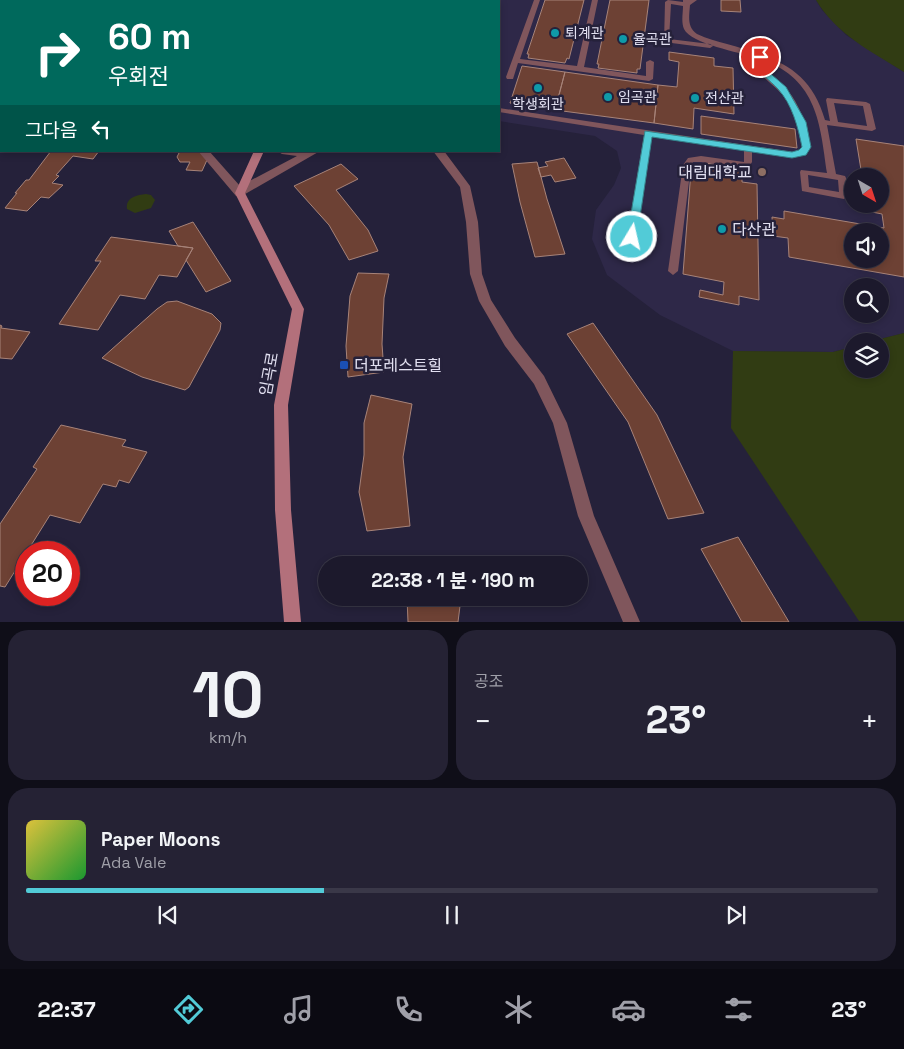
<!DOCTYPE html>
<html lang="ko">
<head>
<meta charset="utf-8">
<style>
	body { margin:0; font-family:"Space Grotesk","Noto Sans KR",sans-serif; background:#252234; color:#f1f3f6; height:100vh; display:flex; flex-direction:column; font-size:19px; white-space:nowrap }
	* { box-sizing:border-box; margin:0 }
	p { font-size:16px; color:#a0a0a9 }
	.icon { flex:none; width:28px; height:28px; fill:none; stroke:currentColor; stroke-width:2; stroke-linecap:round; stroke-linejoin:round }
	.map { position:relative; height:622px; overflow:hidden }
	.details { display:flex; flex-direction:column; gap:8px; padding:8px; background:#0f0e18; flex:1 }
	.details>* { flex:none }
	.top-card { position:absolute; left:0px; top:0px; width:500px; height:152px; box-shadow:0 2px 8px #0003,0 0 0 1px #3a3848; background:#00695c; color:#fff; overflow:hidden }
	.needle { width:32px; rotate:141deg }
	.controls { position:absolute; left:844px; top:168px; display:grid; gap:10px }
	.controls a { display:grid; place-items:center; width:45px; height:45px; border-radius:50%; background:#1c192c; box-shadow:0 2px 8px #0003,0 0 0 1px #3a3848; font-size:25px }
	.speed { position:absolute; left:15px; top:541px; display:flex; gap:10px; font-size:25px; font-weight:700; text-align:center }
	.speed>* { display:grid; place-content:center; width:65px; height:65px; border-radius:50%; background:#1c192c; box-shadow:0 2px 8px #0003,0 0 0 1px #3a3848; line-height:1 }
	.speed .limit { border:8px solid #d22; background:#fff; color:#111 }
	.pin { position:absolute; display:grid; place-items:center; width:42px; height:42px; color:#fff; margin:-21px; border:2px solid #fff; border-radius:50%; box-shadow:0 1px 5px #0007 }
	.me { position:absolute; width:55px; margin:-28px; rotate:9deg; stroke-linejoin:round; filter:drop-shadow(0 0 4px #0008) }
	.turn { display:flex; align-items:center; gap:18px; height:105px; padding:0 25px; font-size:22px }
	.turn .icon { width:65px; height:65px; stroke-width:2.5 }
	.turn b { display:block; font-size:35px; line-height:42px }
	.then { display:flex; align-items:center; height:48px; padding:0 25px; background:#0003; gap:10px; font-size:19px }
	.big { font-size:38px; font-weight:700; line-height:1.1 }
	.details .tile { flex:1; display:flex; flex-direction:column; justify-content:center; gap:8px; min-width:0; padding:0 18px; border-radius:20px; background:#252234 }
	.details .dial { align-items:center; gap:0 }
	.dial b { font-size:65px; line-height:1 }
	.song { display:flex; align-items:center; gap:15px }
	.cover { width:60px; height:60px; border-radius:8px; background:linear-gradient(135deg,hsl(50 70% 55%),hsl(130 70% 35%)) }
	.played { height:5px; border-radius:2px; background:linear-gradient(90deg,#52cbd7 35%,#3a3848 35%) }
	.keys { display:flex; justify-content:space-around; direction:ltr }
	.heat { display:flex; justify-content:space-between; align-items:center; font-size:28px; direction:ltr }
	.details .tiles { flex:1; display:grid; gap:8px; grid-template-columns:1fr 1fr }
	.tile:last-child { grid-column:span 2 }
	.trip { position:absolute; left:318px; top:556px; width:270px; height:50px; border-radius:25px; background:#1c192c; box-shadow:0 2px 8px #0003,0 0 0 1px #3a3848; font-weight:700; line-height:50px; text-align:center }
	.dock { display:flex; height:80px; justify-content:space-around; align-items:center; background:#0b0a12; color:#a0a0a9 }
	.dock .icon { width:35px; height:35px }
	.dock .on { color:#52cbd7 }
	.dock b { font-size:22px; color:#f1f3f6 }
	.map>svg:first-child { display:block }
</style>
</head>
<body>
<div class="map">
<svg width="904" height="622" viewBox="0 0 904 622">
	<rect width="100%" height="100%" fill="#25213a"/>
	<path fill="#2e2848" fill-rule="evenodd" d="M 333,0 L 816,0 L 822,10 L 846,35 L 904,72 L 904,333 L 872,341 L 852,341 L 852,347 L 833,352 L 733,351 L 660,315 L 607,275 L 592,239 L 596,210 L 614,185 L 621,168 L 617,151 L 595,136 L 499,121 L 499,1 ZM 852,176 L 880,176 L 880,204 L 852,204 ZM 852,231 L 880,231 L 880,259 L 852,259 ZM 852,286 L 880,286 L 880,314 L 852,314 Z"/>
	<path fill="#313c13" d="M 816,0 L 904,0 L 904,72 C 872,52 836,34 816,0 Z
		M 146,194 L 151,195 L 155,200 L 151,208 L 135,213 L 127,209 C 125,198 136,195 146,194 Z
		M 904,333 L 904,621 L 859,621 L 731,428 L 733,351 L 833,352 L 852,347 L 852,369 L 880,369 L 880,341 L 872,341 Z"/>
	<path fill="#6d4134" stroke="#a78379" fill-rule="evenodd" d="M 545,0 L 584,0 L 569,59 L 567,58 L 565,63 L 528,58 L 529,54 L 527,54 Z
		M 610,0 L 649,0 L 640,69 L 637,69 L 637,73 L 598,68 L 599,64 L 597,64 Z
		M 721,0 L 740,0 L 741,12 L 721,11 Z
		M 669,52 L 714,58 L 714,66 L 733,68 L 734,114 L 694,108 L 693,129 L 654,123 L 658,85 L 677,87 L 679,62 L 669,60 Z
		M 522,66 L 565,72 L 555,110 L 510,103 Z
		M 565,72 L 658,85 L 654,123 L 555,110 Z
		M 701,116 L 795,129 L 797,148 L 701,134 Z
		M 856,139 L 904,146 L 904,277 L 789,257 L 788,238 L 773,236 L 772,217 L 784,219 L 784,211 L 884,228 L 882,214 L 867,211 L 866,204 L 880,204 L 880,176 L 862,176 ZM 852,231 L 880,231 L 880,259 L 852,259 Z
		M 51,151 L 99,151 L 93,159 L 73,156 L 56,175 L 59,176 L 52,183 L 63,185 L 49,198 L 41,197 L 27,211 L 5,208 L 17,193 L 15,193 L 26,180 L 29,180 Z
		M 180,151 L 211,151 L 202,171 L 186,170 L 190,162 L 180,162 L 177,157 Z
		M 564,158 L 576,178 L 555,182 L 551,175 L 541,177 L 538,168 L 548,166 L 545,162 Z
		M 537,162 L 547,199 L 565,254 L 535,257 L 520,202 L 512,164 Z
		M 706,163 L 742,169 L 742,182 L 757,184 L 759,300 L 739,296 L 739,305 L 699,297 L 700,290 L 723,295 L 724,282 L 683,274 L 691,171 L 705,173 Z
		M 341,164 L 358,179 L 336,190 L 368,230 L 378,251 L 349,260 L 329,225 L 294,186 Z
		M 193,222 L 231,281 L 206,292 L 186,260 L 193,248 L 178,246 L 169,231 Z
		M 111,237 L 193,248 L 177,277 L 159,275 L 145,299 L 120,295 L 98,330 L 59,324 L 101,261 L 95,261 Z
		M 358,273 L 389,274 L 384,298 L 382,344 L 384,372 L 348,377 L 346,346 L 350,296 Z
		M 177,301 L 212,314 L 221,323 L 220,330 L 189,387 L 185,390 L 142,377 L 102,358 L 157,309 L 167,302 Z
		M 593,323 L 657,415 L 704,513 L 668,519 L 628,422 L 567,334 Z
		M 0,325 L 2,326 L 1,328 L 30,332 L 12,359 L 0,358 Z
		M 371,395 L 412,404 L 403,457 L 410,526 L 367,531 L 359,492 L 364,455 L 364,423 Z
		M 61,425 L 126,440 L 122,446 L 147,452 L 129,483 L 119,480 L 116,487 L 103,484 L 80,523 L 50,515 L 5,587 L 0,586 L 0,524 L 37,469 L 33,467 Z
		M 738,537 L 789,622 L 742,622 L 701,549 Z
		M 416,558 L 466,563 L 415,565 Z
		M 407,598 L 461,598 L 458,622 L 408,622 Z"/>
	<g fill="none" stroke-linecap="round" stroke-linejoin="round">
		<path fill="#80565c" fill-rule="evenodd" d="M 384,0 L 390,0 L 390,1 L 384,1 Z
			M 534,0 L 540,0 L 520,59 L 577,66 L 592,0 L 598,0 L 584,67 L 646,76 L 646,62 L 650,60 L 654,62 L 653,79 L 649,81 L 518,63 L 513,79 L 507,79 L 506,77 Z
			M 668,0 L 683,2 L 683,0 L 697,0 L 690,5 C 689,17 687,27 697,34 C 707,39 717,41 727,44 C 775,58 810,67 825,120 L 830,121 L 826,100 L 827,98 L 866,102 L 870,104 L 876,129 L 872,131 L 827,125 L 836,174 L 845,176 L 846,178 L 848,196 L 844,199 L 802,191 L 800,172 L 801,170 L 827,173 C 820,123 817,80 763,60 C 764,76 783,84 792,96 C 802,111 807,129 810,147 L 805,154 L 793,158 L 752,151 L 752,162 L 749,167 L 746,168 L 701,162 L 693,162 L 691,165 L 678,271 L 673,275 L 668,271 L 683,165 L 688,158 L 701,156 L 744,162 L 744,150 L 652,136 L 637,237 L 632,240 L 627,237 L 644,135 L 499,112 L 499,108 L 793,152 L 799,150 L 802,147 C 800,130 795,112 785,98 C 776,84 755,77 756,58 C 740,52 691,44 684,29 C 681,22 683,13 683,6 L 671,4 L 669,39 L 710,44 L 713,46 L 710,48 L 664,42 L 665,2 ZM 834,103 L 863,106 L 867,126 L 838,122 ZM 808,175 L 838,180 L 839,192 L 809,187 Z"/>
		<path fill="#80565c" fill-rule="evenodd" d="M 185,0 L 193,0 L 193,1 L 185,1 Z
			M 198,151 L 209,151 L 240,186 L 297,156 L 282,154 L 277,151 L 320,151 L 240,197 L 236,196 Z
			M 433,151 L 444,151 L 470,186 L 478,222 L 482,274 L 491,300 L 515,338 L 544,376 L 567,423 L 594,516 L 640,622 L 623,622 L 578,516 L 553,423 L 534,384 L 505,346 L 479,301 L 470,274 L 466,222 L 460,187 Z"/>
		<path fill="#b3707b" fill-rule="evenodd" d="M 318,0 L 326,0 L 326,1 L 318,1 Z
			M 254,151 L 264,151 L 245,193 L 304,309 L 288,405 L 291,510 L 301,622 L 284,622 L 275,510 L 274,405 L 292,309 L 235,193 Z"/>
	</g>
	<path fill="#52cbd7" stroke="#35848c" d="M 757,55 L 763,55 L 765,69 L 786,87 L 806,122 L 811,147 L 806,155 L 792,158 L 652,137 L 637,237 L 632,241 L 628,240 L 627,237 L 645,131 L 792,152 L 799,150 L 802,147 C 798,127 792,104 778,89 C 770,80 760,75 755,63 Z"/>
	<g fill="#0f9aa8" stroke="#25213a" stroke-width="2">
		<circle cx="555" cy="33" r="5"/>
		<circle cx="623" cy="39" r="5"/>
		<circle cx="538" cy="88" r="5"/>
		<circle cx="608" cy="97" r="5"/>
		<circle cx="695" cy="98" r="5"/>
		<circle cx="722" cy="229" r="5"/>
	</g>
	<circle fill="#8d6e63" stroke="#25213a" stroke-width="2" cx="762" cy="172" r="5"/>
	<rect fill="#1a4fb4" stroke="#25213a" stroke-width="2" x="339" y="360" width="10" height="10" rx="2.5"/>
	<g text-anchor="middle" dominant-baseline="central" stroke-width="5" stroke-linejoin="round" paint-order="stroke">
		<g font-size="14" fill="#e2e0f1" stroke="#25213a" text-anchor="start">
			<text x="565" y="33">퇴계관</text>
			<text x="633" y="39">율곡관</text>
			<text x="618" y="97">임곡관</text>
			<text x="705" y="98">전산관</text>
			<text x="538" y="104" text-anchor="middle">학생회관</text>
		</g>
		<g font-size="16" fill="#e2e0f1" stroke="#25213a" text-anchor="start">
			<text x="752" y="172" text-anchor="end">대림대학교</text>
			<text x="732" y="229">다산관</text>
			<text x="354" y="365">더포레스트힐</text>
		</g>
		<g font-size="16" fill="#e2e0f1" stroke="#25213a">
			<text transform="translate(269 374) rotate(-80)">임곡로</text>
		</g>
	</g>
</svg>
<div class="controls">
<a><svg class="needle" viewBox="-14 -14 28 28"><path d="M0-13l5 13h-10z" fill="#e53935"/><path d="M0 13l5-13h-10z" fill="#a0a0a9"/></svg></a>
<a><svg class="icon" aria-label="sound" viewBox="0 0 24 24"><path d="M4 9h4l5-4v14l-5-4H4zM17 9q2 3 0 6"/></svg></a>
<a><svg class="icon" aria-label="search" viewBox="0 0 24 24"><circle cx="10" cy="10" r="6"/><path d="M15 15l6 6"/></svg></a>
<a><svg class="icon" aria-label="layers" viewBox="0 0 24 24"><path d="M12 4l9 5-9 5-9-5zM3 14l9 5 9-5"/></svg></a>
</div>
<div class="speed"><div class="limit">20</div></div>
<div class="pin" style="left:760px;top:57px;background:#d93025"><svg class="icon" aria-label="arrive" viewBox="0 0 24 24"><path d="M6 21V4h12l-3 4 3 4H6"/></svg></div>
<svg class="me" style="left:632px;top:237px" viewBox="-20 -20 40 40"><circle r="17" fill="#52cbd7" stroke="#fff" stroke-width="3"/><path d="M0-11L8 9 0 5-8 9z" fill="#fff"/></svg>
<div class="trip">22:38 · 1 분 · 190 m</div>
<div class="top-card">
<div class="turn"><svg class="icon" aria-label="right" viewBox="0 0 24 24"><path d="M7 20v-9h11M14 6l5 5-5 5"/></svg><div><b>60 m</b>우회전</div></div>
<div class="then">그다음<svg class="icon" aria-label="left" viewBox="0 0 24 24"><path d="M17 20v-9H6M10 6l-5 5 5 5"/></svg></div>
</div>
</div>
<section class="details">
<div class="tiles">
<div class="tile dial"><b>10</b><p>km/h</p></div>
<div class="tile"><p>공조</p>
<div class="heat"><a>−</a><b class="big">23°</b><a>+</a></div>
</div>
<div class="tile">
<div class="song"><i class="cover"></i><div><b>Paper Moons</b><p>Ada Vale</p></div></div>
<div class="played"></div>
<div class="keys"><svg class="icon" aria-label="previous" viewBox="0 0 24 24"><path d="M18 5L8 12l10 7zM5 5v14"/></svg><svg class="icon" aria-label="pause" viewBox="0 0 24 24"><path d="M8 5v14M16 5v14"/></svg><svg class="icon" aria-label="next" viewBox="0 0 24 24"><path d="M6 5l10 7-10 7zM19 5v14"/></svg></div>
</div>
</div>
</section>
<nav class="dock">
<b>22:37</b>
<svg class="icon on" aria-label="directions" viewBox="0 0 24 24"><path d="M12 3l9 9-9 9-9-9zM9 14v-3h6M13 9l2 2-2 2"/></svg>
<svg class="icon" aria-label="music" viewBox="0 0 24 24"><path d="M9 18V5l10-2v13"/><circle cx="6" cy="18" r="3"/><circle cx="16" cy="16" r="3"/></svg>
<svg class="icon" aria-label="phone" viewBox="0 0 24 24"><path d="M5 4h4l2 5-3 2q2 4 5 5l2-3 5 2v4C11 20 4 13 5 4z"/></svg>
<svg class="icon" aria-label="climate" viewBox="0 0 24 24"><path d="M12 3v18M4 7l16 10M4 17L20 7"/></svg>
<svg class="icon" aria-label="car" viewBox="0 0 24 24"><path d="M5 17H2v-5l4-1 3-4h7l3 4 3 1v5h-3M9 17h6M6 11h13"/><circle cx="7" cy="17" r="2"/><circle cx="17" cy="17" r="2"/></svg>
<svg class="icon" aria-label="filters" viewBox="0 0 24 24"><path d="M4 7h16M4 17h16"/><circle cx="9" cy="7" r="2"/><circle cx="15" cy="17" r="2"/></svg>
<b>23°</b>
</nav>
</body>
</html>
